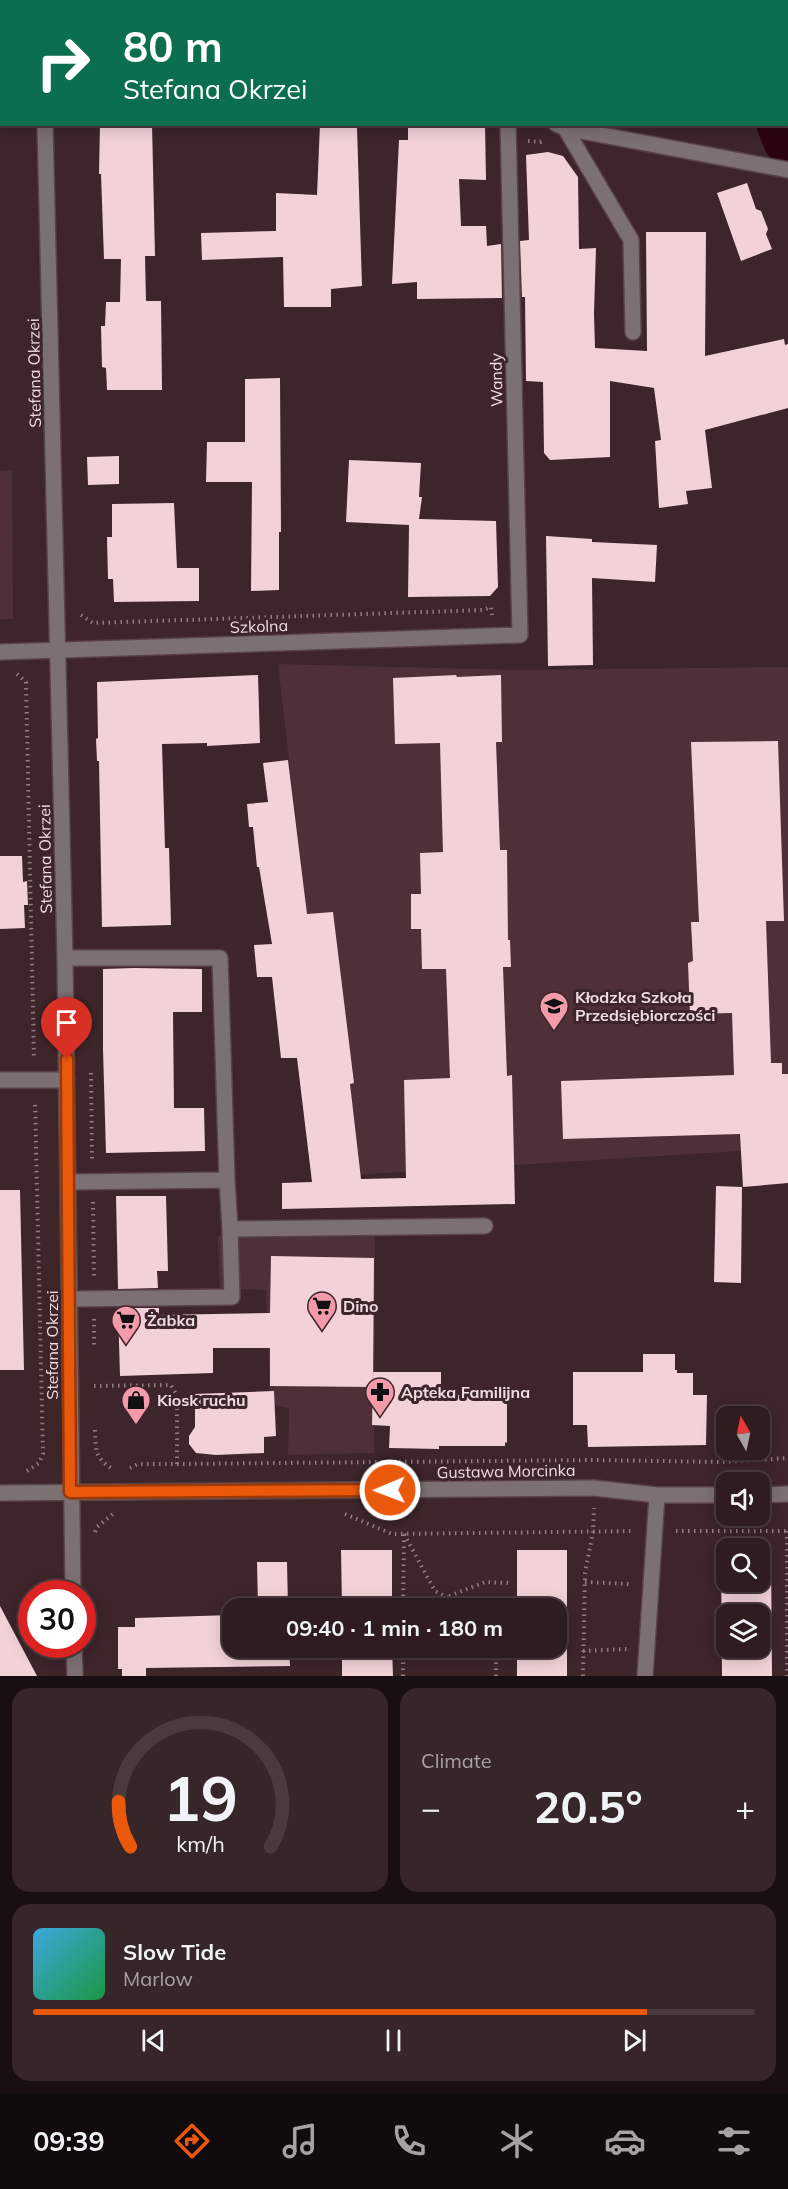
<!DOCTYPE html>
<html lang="en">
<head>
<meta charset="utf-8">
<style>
	body { margin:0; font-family:Mulish,sans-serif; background:#362529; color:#f1f3f6; height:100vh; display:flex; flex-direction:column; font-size:22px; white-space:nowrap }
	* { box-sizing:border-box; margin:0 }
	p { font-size:20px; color:#a7a1a5 }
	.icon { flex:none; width:33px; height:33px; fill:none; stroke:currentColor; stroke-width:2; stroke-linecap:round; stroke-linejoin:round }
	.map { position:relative; height:1676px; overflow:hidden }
	.panel { display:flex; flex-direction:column; gap:12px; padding:12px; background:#190f12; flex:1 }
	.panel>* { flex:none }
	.banner { position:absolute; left:0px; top:0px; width:789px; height:126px; box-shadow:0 3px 15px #0003,0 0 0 2px #493a3e; background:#0b6e4f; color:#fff; overflow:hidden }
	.needle { width:39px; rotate:351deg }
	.fabs { position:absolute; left:716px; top:1406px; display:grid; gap:12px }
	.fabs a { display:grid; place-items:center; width:54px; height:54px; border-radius:12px; background:#2e1c20; box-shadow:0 3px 15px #0003,0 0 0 2px #493a3e; font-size:30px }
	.speed { position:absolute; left:18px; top:1580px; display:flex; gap:12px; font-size:30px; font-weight:700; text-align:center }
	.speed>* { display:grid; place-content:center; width:78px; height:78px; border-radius:50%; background:#2e1c20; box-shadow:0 3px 15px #0003,0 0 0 2px #493a3e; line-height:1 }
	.speed .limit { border:9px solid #d22; background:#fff; color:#111 }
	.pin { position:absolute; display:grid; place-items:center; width:51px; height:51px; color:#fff; margin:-62px -26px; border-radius:50% 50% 50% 0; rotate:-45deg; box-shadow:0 0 6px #0007 }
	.pin .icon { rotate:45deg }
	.me { position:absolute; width:66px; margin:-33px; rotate:269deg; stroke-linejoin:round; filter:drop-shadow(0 0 4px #0008) }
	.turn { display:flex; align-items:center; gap:21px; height:126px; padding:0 24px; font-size:27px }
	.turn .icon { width:78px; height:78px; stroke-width:2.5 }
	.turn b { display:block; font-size:42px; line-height:51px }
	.big { font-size:45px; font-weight:700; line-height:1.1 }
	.panel .card { flex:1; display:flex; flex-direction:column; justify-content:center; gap:9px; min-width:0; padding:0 21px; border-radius:18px; background:#362529 }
	.panel .dial { align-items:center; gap:0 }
	.dial svg { height:156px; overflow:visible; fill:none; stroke:#493a3e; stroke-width:7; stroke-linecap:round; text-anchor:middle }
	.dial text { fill:#f1f3f6; stroke:none }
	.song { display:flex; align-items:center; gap:18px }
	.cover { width:72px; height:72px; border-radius:9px; background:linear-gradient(135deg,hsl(200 70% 55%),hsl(140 70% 35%)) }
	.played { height:6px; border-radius:3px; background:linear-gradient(90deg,#ea580c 85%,#493a3e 85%) }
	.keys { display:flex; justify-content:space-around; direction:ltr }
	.heat { display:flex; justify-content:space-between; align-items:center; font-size:33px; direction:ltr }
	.panel .tiles { flex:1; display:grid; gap:12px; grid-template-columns:1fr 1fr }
	.card:last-child { grid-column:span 2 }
	.trip { position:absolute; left:222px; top:1598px; width:345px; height:60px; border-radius:18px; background:#2e1c20; box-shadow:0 3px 15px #0003,0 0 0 2px #493a3e; font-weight:700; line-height:60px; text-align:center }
	.menu { display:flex; height:96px; justify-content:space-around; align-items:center; background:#120b0d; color:#a7a1a5 }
	.menu .icon { width:42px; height:42px }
	.menu .current { color:#ea580c }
	.menu b { font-size:27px; color:#f1f3f6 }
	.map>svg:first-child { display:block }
</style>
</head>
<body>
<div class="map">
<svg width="788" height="1676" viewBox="0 0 788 1676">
	<rect width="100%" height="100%" fill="#3d252a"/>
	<path fill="#4e3036" d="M 12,470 L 13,619 L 0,619 L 0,471 Z
		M 278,664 L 521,670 L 788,667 L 788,1148 L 337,1176 Z
		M 375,1233 L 374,1453 L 288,1455 L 289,1408 L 270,1404 L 266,1290 L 220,1288 L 218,1236 Z"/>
	<path fill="#763846" d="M 283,0 L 488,0 L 488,1 L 283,2 Z"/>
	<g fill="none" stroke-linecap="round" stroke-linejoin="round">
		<path stroke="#2c0410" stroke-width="51" d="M 728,0 L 728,2
			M 782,124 L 788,139"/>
	</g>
	<path fill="#f2d2d7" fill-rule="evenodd" d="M 100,124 L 152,124 L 155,256 L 145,256 L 146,301 L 161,301 L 162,390 L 107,390 L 106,368 L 102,367 L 101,326 L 105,326 L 106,302 L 120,302 L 121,259 L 104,259 L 101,174 L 99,174 Z
		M 320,124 L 353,124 L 353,127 L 357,128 L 362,286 L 331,289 L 331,307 L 284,307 L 283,257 L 202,260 L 201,233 L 276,231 L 276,193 L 317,195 Z
		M 408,124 L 485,124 L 486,180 L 459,179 L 461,226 L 486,226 L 487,246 L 501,244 L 502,298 L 417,299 L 417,282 L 392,284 L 399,140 L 408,140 Z
		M 548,152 L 563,156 L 578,177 L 579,249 L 596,248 L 594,314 L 595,348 L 647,351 L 646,232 L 706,232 L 705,356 L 784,339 L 785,345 L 788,344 L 788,408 L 705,430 L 712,488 L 686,491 L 688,504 L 659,508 L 655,441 L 661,440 L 654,388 L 610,381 L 610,457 L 550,460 L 544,453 L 543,382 L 526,381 L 525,297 L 522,297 L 520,241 L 529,240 L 526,155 Z
		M 747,183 L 756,209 L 761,211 L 768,229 L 766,234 L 772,249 L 741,261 L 717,193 Z
		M 280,378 L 281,532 L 279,532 L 279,590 L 251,591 L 252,482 L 206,482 L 207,442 L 245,442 L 245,379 Z
		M 119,456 L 119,484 L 88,485 L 87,457 Z
		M 349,460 L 421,463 L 419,497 L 422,497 L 419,519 L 496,521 L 498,587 L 490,596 L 408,597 L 409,525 L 346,522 Z
		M 174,503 L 177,568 L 199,568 L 199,601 L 114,602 L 113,579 L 108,579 L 107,537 L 112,537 L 112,504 Z
		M 546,536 L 592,539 L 592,542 L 657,545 L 655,582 L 592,578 L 593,665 L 548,666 Z
		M 258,675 L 260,743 L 207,746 L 207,743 L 162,744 L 165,848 L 169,848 L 171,925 L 102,927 L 99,761 L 97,761 L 96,739 L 98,738 L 97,682 Z
		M 456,675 L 457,677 L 501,675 L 502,742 L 496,742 L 500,850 L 507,850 L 508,940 L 510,940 L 511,967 L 503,967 L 507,1076 L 512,1075 L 515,1204 L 282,1209 L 282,1183 L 312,1182 L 297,1058 L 281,1058 L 272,977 L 257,977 L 254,945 L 272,944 L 259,867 L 257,867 L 253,827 L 249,827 L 247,804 L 268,802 L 263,763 L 288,760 L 307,914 L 333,912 L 354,1083 L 350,1084 L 361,1179 L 406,1178 L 404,1080 L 450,1078 L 446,969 L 422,969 L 421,929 L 411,929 L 411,894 L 421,894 L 420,853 L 443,852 L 440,743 L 395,744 L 393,678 Z
		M 778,741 L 784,921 L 766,921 L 771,1063 L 782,1063 L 782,1074 L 788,1074 L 788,1183 L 743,1187 L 740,1134 L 563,1139 L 561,1081 L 734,1075 L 732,1013 L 690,1014 L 688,963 L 693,961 L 691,922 L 699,922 L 691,742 Z
		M 0,856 L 22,856 L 23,882 L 27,881 L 28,905 L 24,905 L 25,928 L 0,929 Z
		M 134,968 L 202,969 L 202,1012 L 173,1012 L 174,1108 L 204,1108 L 205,1151 L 106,1153 L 103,1050 L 103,969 Z
		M 716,1186 L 742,1187 L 741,1283 L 714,1282 Z
		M 0,1190 L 20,1190 L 24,1370 L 0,1370 Z
		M 116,1196 L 166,1196 L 168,1271 L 157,1271 L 158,1288 L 118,1289 Z
		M 271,1256 L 374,1258 L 373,1387 L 270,1386 L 270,1348 L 213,1348 L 213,1373 L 120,1376 L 118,1308 L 159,1308 L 159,1315 L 270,1313 Z
		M 643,1354 L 675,1354 L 675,1370 L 677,1370 L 677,1373 L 693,1373 L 693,1395 L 707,1395 L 706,1445 L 588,1447 L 587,1425 L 573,1425 L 573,1372 L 643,1372 Z
		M 373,1372 L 441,1372 L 441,1395 L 507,1395 L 507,1443 L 505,1442 L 505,1446 L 439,1446 L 439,1449 L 389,1448 L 390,1426 L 372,1425 Z
		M 274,1391 L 276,1436 L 264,1437 L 264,1453 L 216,1455 L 196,1453 L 189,1444 L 189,1436 L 195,1427 L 195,1394 Z
		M 341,1550 L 392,1550 L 392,1608 L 342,1608 Z
		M 517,1550 L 567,1550 L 567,1676 L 517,1676 L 517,1647 L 556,1647 L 556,1608 L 517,1608 Z
		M 721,1550 L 726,1550 L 726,1581 L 759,1581 L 759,1551 L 771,1551 L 772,1676 L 722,1676 ZM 726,1614 L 759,1614 L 759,1647 L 726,1647 Z
		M 257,1562 L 287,1562 L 288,1608 L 258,1608 Z
		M 0,1606 L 37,1676 L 0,1676 Z
		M 232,1615 L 232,1647 L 289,1647 L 290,1666 L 146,1668 L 146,1676 L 122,1676 L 122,1669 L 118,1669 L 118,1627 L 135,1627 L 135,1618 Z
		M 342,1647 L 392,1647 L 393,1676 L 342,1676 Z"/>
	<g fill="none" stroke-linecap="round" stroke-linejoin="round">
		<g stroke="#594247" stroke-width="18">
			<path id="minor" d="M 43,0 L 43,2
				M 262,0 L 262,2
				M 513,0 L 538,2
				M 594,0 L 594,2
				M 0,106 L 2,106
				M 45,124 L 65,958 L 73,1593
				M 556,124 L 565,128 L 631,240 L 633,332
				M 565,128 L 788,170
				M 0,652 L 520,635 L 508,124
				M 65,958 L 220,958 L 227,1180 L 69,1182
				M 0,1080 L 67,1080
				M 227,1180 L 230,1229 L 485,1226
				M 70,1299 L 232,1297 L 230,1229
				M 0,1493 L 594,1488 L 657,1495 L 726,1495
				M 759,1495 L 788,1494
				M 74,1644 L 75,1676
				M 645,1676 L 657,1495"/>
		</g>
		<path stroke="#927d81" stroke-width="4" stroke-dasharray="1.5 4.5" stroke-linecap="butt" d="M 300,0 L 300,2
			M 458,0 L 459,2
			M 761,0 L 761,2
			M 788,60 L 788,62
			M 528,141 L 540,142 L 544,140
			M 81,615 L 93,623 L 483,610 L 491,607 L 492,615
			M 17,674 L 26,682 L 34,1058
			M 91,1073 L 92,1161
			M 93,1202 L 94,1278
			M 94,1319 L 94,1347
			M 94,1386 L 171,1385 L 177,1396 L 177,1464 L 138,1464 L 130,1468
			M 95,1430 C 96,1451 94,1456 112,1469
			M 177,1464 L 594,1460 L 721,1462 L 788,1458
			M 27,1471 L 39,1463 L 43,1454 L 35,1101
			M 345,1514 L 392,1534 L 633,1531
			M 676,1531 L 788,1531
			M 787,1531 L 787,1676
			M 95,1532 L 97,1527 L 113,1514
			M 404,1534 L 435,1591 L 455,1601 L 463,1608
			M 585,1582 L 629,1584
			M 403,1608 L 404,1535
			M 436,1608 L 447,1597 L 485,1582 L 510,1583
			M 583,1651 L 627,1649
			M 403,1676 L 403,1647
			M 496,1676 L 496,1647
			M 583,1676 L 585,1573 L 593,1532 L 594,1508"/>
		<use href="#minor" stroke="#7c7072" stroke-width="15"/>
	</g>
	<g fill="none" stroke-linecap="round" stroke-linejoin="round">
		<g stroke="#983908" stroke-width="15">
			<path id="route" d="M 67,1059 L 70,1492 L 390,1490"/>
		</g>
		<use href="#route" stroke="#ea580c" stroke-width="10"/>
	</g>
	<defs>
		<g id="school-pin" transform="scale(1.5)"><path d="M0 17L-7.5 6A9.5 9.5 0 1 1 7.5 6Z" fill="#f39aab" stroke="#3d252a"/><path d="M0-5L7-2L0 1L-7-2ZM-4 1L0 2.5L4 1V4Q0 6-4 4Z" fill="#111"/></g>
		<g id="supermarket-pin" transform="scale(1.5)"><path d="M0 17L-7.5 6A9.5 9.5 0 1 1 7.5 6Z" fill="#f39aab" stroke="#3d252a"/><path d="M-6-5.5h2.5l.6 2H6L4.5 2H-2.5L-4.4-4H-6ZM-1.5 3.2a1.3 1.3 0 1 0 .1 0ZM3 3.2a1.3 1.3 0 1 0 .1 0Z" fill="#111"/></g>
		<g id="pharmacy-pin" transform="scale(1.5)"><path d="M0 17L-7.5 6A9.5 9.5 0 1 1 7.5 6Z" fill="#f39aab" stroke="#3d252a"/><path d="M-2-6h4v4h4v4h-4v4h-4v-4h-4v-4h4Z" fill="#111"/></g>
		<g id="shop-pin" transform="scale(1.5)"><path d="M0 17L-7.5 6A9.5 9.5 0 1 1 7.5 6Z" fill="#f39aab" stroke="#3d252a"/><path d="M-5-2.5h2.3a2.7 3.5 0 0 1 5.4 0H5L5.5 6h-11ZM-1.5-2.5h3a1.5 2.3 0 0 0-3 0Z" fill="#111"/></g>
	</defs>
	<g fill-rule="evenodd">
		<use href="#school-pin" x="554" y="1006"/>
		<use href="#supermarket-pin" x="322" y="1306"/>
		<use href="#supermarket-pin" x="126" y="1320"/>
		<use href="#pharmacy-pin" x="380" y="1392"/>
		<use href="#shop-pin" x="136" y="1400"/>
	</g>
	<g text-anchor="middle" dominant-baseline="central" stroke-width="6" stroke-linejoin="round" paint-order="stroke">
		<g font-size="16" fill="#eedde0" stroke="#3d252a">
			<text transform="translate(34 373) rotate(-91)">Stefana Okrzei</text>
			<text transform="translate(496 380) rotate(-91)">Wandy</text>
			<text transform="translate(259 626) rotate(-2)">Szkolna</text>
			<text transform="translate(45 859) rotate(-91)">Stefana Okrzei</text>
			<text transform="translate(52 1345) rotate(-90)">Stefana Okrzei</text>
			<text transform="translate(506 1471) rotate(-1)">Gustawa Morcinka</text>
		</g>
		<g font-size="16" font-weight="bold" fill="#eedde0" stroke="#3d252a" text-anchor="start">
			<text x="575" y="997">Kłodzka Szkoła<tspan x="575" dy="18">Przedsiębiorczości</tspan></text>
			<text x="343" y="1306">Dino</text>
			<text x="147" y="1320">Żabka</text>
			<text x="401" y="1392">Apteka Familijna</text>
			<text x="157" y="1400">Kiosk ruchu</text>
		</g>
	</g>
</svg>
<div class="fabs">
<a><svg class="needle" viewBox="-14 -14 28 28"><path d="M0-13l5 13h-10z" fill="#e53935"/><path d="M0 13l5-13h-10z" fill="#a7a1a5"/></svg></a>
<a><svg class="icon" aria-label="sound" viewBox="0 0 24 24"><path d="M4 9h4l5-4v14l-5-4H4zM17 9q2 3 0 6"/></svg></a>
<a><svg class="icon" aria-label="search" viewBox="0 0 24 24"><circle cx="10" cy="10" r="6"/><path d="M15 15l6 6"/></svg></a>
<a><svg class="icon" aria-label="layers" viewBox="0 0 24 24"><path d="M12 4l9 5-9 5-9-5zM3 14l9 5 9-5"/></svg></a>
</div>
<div class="speed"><div class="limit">30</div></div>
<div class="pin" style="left:67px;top:1059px;background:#d93025"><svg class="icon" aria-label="arrive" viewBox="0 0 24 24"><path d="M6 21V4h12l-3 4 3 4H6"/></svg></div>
<svg class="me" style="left:390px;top:1490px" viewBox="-20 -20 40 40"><circle r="17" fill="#ea580c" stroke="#fff" stroke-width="3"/><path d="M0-11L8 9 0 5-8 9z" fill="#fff"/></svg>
<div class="trip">09:40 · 1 min · 180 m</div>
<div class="banner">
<div class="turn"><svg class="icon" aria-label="right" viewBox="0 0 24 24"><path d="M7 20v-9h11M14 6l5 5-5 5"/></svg><div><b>80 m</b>Stefana Okrzei</div></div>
</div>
</div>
<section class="panel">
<div class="tiles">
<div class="card dial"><svg viewBox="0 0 100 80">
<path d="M14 69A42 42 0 1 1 86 69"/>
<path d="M14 69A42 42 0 0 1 8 46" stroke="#ea580c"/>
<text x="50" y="56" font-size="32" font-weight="700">19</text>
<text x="50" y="72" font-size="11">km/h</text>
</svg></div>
<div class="card"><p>Climate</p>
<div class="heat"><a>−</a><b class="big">20.5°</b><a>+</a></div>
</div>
<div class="card">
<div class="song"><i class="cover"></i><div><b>Slow Tide</b><p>Marlow</p></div></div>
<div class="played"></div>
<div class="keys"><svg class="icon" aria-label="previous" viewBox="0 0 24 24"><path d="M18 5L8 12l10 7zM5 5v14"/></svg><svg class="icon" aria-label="pause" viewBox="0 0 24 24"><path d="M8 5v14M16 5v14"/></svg><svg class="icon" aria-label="next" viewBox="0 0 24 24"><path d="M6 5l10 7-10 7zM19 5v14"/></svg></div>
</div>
</div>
</section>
<nav class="menu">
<b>09:39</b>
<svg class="icon current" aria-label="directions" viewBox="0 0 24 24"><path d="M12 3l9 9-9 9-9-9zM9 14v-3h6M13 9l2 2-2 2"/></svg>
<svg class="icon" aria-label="music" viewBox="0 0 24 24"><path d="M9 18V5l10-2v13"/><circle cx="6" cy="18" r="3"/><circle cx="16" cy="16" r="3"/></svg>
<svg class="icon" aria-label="phone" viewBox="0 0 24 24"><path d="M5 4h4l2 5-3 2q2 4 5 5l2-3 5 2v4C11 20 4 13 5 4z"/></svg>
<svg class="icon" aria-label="climate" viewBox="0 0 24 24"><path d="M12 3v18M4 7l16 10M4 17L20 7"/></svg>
<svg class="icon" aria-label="car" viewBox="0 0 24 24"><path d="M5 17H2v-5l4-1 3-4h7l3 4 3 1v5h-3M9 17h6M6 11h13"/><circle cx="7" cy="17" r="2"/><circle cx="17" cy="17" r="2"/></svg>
<svg class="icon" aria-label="filters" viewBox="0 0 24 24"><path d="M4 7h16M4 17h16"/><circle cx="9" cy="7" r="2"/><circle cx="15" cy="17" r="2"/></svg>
</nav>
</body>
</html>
